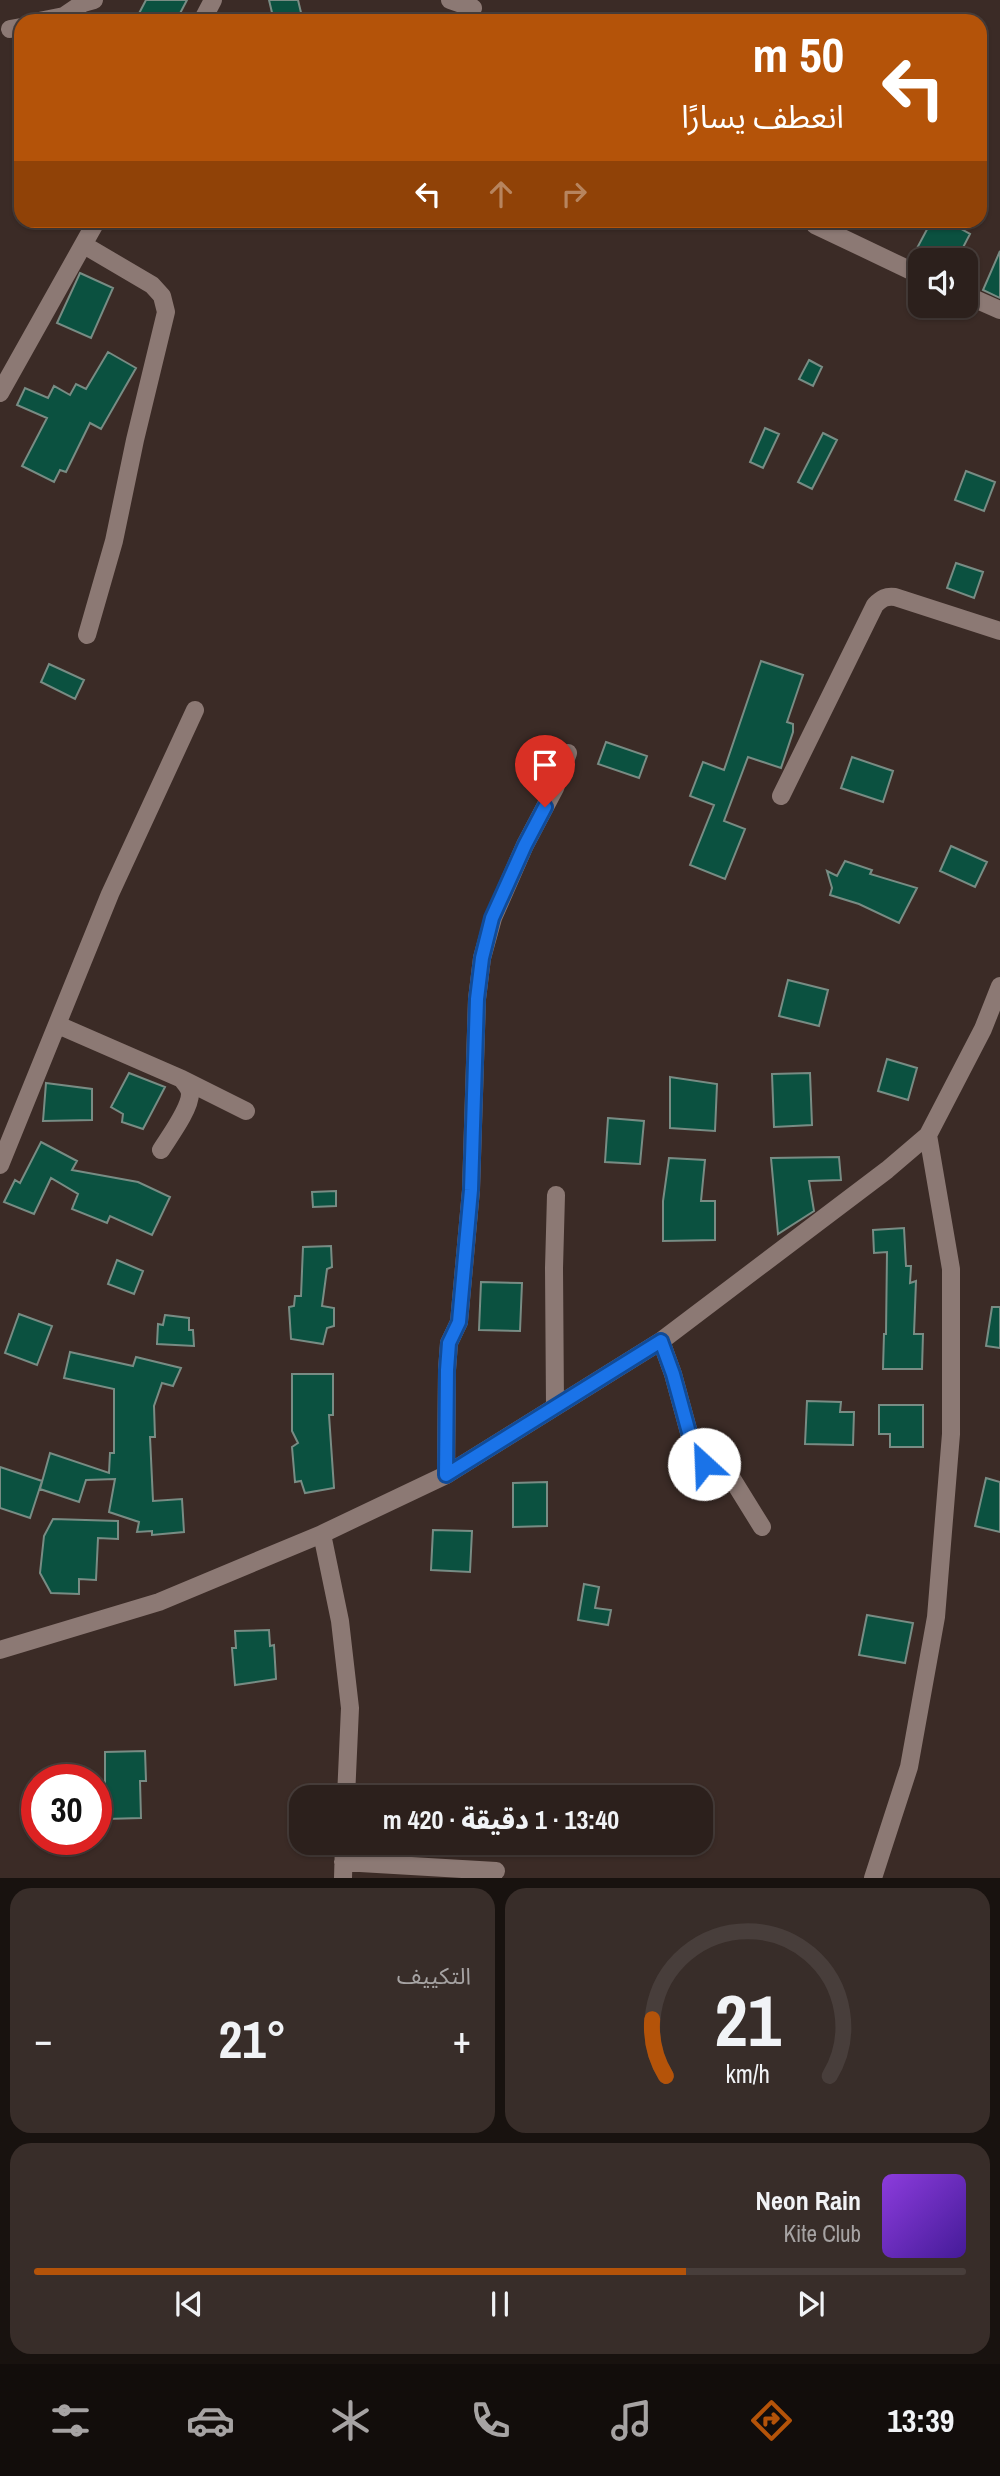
<!DOCTYPE html>
<html lang="ar">
<head>
<meta charset="utf-8">
<style>
	body { margin:0; font-family:"Archivo Narrow","Noto Sans Arabic",sans-serif; background:#382d29; color:#f1f3f6; direction:rtl; height:100vh; display:flex; flex-direction:column; font-size:26px; white-space:nowrap }
	* { box-sizing:border-box; margin:0 }
	p { font-size:23px; color:#a6a3a3 }
	.icon { flex:none; width:38px; height:38px; fill:none; stroke:currentColor; stroke-width:2; stroke-linecap:round; stroke-linejoin:round }
	.map { position:relative; height:1878px; overflow:hidden; direction:ltr }
	.sheet { display:flex; flex-direction:column; gap:10px; padding:10px; background:#18120f; flex:1 }
	.sheet>* { flex:none }
	.top-card { position:absolute; left:14px; top:14px; width:973px; height:214px; border-radius:21px; box-shadow:0 2px 5px #0004,0 0 0 2px #483e3b; direction:rtl; background:#b45309; color:#fff; overflow:hidden }
	.controls { position:absolute; left:908px; top:248px; display:grid; gap:14px }
	.controls a { display:grid; place-items:center; width:70px; height:70px; border-radius:14px; background:#2c201c; box-shadow:0 2px 5px #0004,0 0 0 2px #483e3b; font-size:35px }
	.speed { position:absolute; left:21px; top:1764px; display:flex; gap:14px; font-size:35px; font-weight:700; text-align:center }
	.speed>* { display:grid; place-content:center; width:91px; height:91px; border-radius:50%; background:#2c201c; box-shadow:0 2px 5px #0004,0 0 0 2px #483e3b; line-height:1 }
	.speed .limit { border:10px solid #d22; background:#fff; color:#111 }
	.pin { position:absolute; display:grid; place-items:center; width:60px; height:60px; color:#fff; margin:-72px -30px; border-radius:50% 50% 50% 0; rotate:-45deg; box-shadow:0 0 7px #0007 }
	.pin .icon { rotate:45deg }
	.me { position:absolute; width:77px; margin:-38px; rotate:335deg; stroke-linejoin:round; filter:drop-shadow(0 0 5px #0008) }
	.turn { display:flex; align-items:center; gap:24px; height:147px; padding:0 28px; font-size:32px }
	.turn .icon { width:91px; height:91px; stroke-width:2.5 }
	.turn b { display:block; font-size:49px; line-height:60px }
	.lanes { display:flex; align-items:center; height:66px; padding:0 28px; background:#0003; justify-content:center; gap:35px; direction:ltr }
	.lanes .off { opacity:.35 }
	.big { font-size:52px; font-weight:800; line-height:1.1 }
	.sheet .widget { flex:1; display:flex; flex-direction:column; justify-content:center; gap:10px; min-width:0; padding:0 24px; border-radius:21px; background:#382d29 }
	.sheet .dial { align-items:center; gap:0 }
	.dial svg { height:182px; overflow:visible; fill:none; stroke:#483e3b; stroke-width:7; stroke-linecap:round; text-anchor:middle }
	.dial text { fill:#f1f3f6; stroke:none }
	.song { display:flex; align-items:center; gap:21px }
	.cover { width:84px; height:84px; border-radius:10px; background:linear-gradient(135deg,hsl(270 70% 55%),hsl(260 70% 35%)) }
	.played { height:7px; border-radius:4px; background:linear-gradient(90deg,#b45309 70%,#483e3b 70%) }
	.keys { display:flex; justify-content:space-around; direction:ltr }
	.heat { display:flex; justify-content:space-between; align-items:center; font-size:38px; direction:ltr }
	.sheet .tiles { flex:1; display:grid; gap:10px; grid-template-columns:1fr 1fr }
	.widget:last-child { grid-column:span 2 }
	.trip { position:absolute; left:289px; top:1785px; width:424px; height:70px; border-radius:21px; background:#2c201c; box-shadow:0 2px 5px #0004,0 0 0 2px #483e3b; font-weight:800; line-height:70px; text-align:center; direction:rtl }
	.menu { display:flex; height:112px; justify-content:space-around; align-items:center; background:#120d0b; color:#a6a3a3 }
	.menu .icon { width:49px; height:49px }
	.menu .active { color:#b45309 }
	.menu b { font-size:32px; color:#f1f3f6 }
	.map>svg:first-child { display:block }
</style>
</head>
<body>
<div class="map">
<svg width="1000" height="1878" viewBox="0 0 1000 1878">
	<rect width="100%" height="100%" fill="#3b2b26"/>
	<path fill="#0b5140" stroke="#788c84" stroke-width="2" d="M 146,0 L 187,0 L 176,21 L 135,21 Z
		M 269,0 L 298,0 L 303,21 L 274,21 Z
		M 932,220 L 945,220 L 970,234 L 956,261 L 936,261 L 916,250 Z
		M 1000,251 L 1000,298 L 983,290 Z
		M 80,273 L 113,288 L 91,338 L 57,323 Z
		M 108,352 L 136,368 L 101,429 L 90,423 L 66,472 L 60,470 L 54,482 L 22,466 L 47,418 L 17,405 L 25,388 L 48,398 L 54,386 L 70,395 L 76,384 L 86,389 Z
		M 809,360 L 822,367 L 813,386 L 799,379 Z
		M 765,428 L 779,434 L 763,468 L 750,462 Z
		M 823,433 L 837,440 L 812,489 L 798,482 Z
		M 966,471 L 995,482 L 984,511 L 955,500 Z
		M 956,563 L 983,572 L 974,598 L 947,588 Z
		M 761,661 L 803,675 L 787,722 L 793,724 L 793,732 L 781,768 L 748,757 L 724,821 L 745,829 L 725,879 L 690,865 L 714,805 L 690,796 L 703,762 L 724,770 Z
		M 49,664 L 84,680 L 75,699 L 41,682 Z
		M 606,742 L 647,756 L 639,778 L 598,764 Z
		M 852,757 L 893,771 L 883,802 L 841,788 Z
		M 951,846 L 987,862 L 975,887 L 940,871 Z
		M 845,861 L 872,870 L 870,874 L 917,888 L 899,923 L 859,904 L 830,895 L 832,888 L 827,871 L 837,876 Z
		M 788,980 L 828,990 L 819,1026 L 779,1016 Z
		M 887,1059 L 917,1068 L 908,1100 L 878,1091 Z
		M 129,1073 L 165,1087 L 143,1129 L 122,1122 L 123,1114 L 111,1107 Z
		M 810,1073 L 812,1125 L 774,1127 L 772,1074 Z
		M 670,1077 L 717,1084 L 715,1131 L 670,1128 Z
		M 46,1083 L 92,1089 L 92,1120 L 43,1121 Z
		M 608,1118 L 644,1121 L 640,1164 L 605,1162 Z
		M 41,1142 L 77,1161 L 72,1170 L 138,1182 L 170,1197 L 152,1235 L 110,1216 L 107,1223 L 72,1209 L 78,1194 L 51,1178 L 34,1214 L 4,1202 L 15,1180 L 20,1183 Z
		M 839,1157 L 841,1180 L 809,1181 L 814,1211 L 778,1234 L 771,1158 Z
		M 669,1158 L 705,1160 L 701,1201 L 715,1201 L 715,1240 L 663,1241 L 663,1201 Z
		M 336,1191 L 336,1206 L 313,1207 L 312,1192 Z
		M 904,1228 L 906,1266 L 911,1266 L 910,1283 L 916,1281 L 914,1334 L 923,1334 L 922,1369 L 883,1369 L 884,1334 L 886,1334 L 887,1252 L 874,1253 L 873,1230 Z
		M 331,1246 L 332,1267 L 327,1269 L 322,1306 L 334,1308 L 334,1326 L 327,1328 L 323,1344 L 291,1339 L 289,1307 L 294,1306 L 295,1296 L 301,1296 L 303,1247 Z
		M 117,1260 L 143,1271 L 134,1294 L 108,1284 Z
		M 481,1282 L 522,1283 L 520,1331 L 479,1330 Z
		M 992,1307 L 1000,1307 L 1000,1348 L 986,1346 Z
		M 19,1314 L 52,1326 L 37,1365 L 5,1353 Z
		M 165,1315 L 189,1318 L 189,1330 L 193,1330 L 194,1346 L 157,1344 L 158,1324 L 163,1325 Z
		M 70,1352 L 133,1366 L 136,1357 L 181,1368 L 173,1386 L 162,1383 L 154,1406 L 155,1437 L 150,1437 L 153,1501 L 182,1499 L 184,1532 L 152,1535 L 152,1531 L 137,1532 L 139,1522 L 109,1512 L 115,1479 L 86,1480 L 79,1502 L 40,1489 L 50,1453 L 109,1473 L 110,1453 L 114,1453 L 114,1389 L 64,1378 Z
		M 292,1374 L 333,1374 L 333,1415 L 329,1415 L 334,1488 L 305,1493 L 301,1481 L 295,1482 L 292,1447 L 298,1443 L 292,1431 Z
		M 807,1401 L 841,1402 L 840,1412 L 854,1412 L 853,1445 L 805,1444 Z
		M 879,1405 L 923,1405 L 923,1447 L 890,1447 L 890,1434 L 879,1434 Z
		M 0,1467 L 42,1481 L 30,1518 L 0,1508 Z
		M 986,1478 L 1000,1482 L 1000,1532 L 975,1526 Z
		M 547,1482 L 547,1526 L 513,1527 L 513,1483 Z
		M 53,1519 L 118,1521 L 118,1539 L 98,1538 L 96,1580 L 79,1579 L 79,1594 L 51,1593 L 40,1573 L 44,1536 Z
		M 433,1530 L 472,1531 L 470,1572 L 431,1570 Z
		M 584,1584 L 599,1587 L 595,1608 L 611,1610 L 608,1625 L 578,1620 Z
		M 867,1615 L 913,1623 L 905,1663 L 859,1655 Z
		M 269,1630 L 270,1646 L 274,1645 L 276,1679 L 235,1685 L 232,1648 L 236,1648 L 235,1631 Z
		M 145,1751 L 146,1781 L 140,1781 L 141,1818 L 105,1819 L 105,1752 Z"/>
	<g fill="none" stroke-linecap="round" stroke-linejoin="round">
		<path stroke="#8c7974" stroke-width="18" d="M 450,0 L 473,8
			M 39,21 L 64,16 L 83,3 L 94,0
			M 202,21 L 213,0
			M 10,29 L 21,27
			M 815,225 L 920,275
			M 84,245 L 152,285 L 162,296 L 166,312 L 135,440 L 114,541 L 87,635
			M 966,295 L 1000,310
			M 0,393 L 97,220
			M 781,796 L 875,605 C 882,598 886,596 895,597 L 1000,631
			M 58,1025 L 182,1079 L 246,1111
			M 161,1150 C 169,1137 190,1109 190,1094 C 190,1088 185,1084 182,1079
			M 0,1165 L 110,894 L 195,710
			M 661,1341 L 673,1374 L 694,1451 L 704,1464 L 731,1477 L 762,1527
			M 555,1406 L 554,1268 L 556,1195
			M 446,1475 L 447,1370 L 449,1343 L 459,1322 L 471,1190 L 477,999 L 482,958 L 493,918 L 525,845 L 555,788 L 568,753
			M 322,1534 L 340,1621 L 350,1708 L 346,1797
			M 0,1650 L 159,1602 L 322,1534 L 446,1475 L 661,1341 L 887,1170 L 928,1135 L 983,1029 L 1000,986
			M 343,1862 L 496,1871
			M 343,1878 L 344,1843
			M 873,1878 L 909,1767 L 936,1617 L 951,1434 L 951,1269 L 928,1135"/>
	</g>
	<g fill="none" stroke-linecap="round" stroke-linejoin="round">
		<g stroke="#114b97" stroke-width="18">
			<path id="route" d="M 545,807 L 525,845 L 492,918 L 482,958 L 477,999 L 471,1190 L 459,1322 L 449,1343 L 447,1370 L 446,1475 L 661,1341 L 673,1374 L 694,1451 L 704,1464"/>
		</g>
		<use href="#route" stroke="#1a73e8" stroke-width="12"/>
	</g>
</svg>
<div class="controls">
<a><svg class="icon" aria-label="sound" viewBox="0 0 24 24"><path d="M4 9h4l5-4v14l-5-4H4zM17 9q2 3 0 6"/></svg></a>
</div>
<div class="speed"><div class="limit">30</div></div>
<div class="pin" style="left:545px;top:807px;background:#d93025"><svg class="icon" aria-label="arrive" viewBox="0 0 24 24"><path d="M6 21V4h12l-3 4 3 4H6"/></svg></div>
<svg class="me" style="left:704px;top:1464px" viewBox="-20 -20 40 40"><circle r="19" fill="#fff"/><path d="M0-13L10 11 0 6-10 11z" fill="#1a73e8"/></svg>
<div class="trip">13:40 · 1 دقيقة · 420 m</div>
<div class="top-card">
<div class="turn"><svg class="icon" aria-label="left" viewBox="0 0 24 24"><path d="M17 20v-9H6M10 6l-5 5 5 5"/></svg><div><b>50 m</b>انعطف يسارًا</div></div>
<div class="lanes"><svg class="icon" aria-label="left" viewBox="0 0 24 24"><path d="M17 20v-9H6M10 6l-5 5 5 5"/></svg><svg class="icon off" aria-label="ahead" viewBox="0 0 24 24"><path d="M12 20V5M6 11l6-6 6 6"/></svg><svg class="icon off" aria-label="right" viewBox="0 0 24 24"><path d="M7 20v-9h11M14 6l5 5-5 5"/></svg></div>
</div>
</div>
<section class="sheet">
<div class="tiles">
<div class="widget dial"><svg viewBox="0 0 100 80">
<path d="M14 69A42 42 0 1 1 86 69"/>
<path d="M14 69A42 42 0 0 1 8 44" stroke="#b45309"/>
<text x="50" y="56" font-size="32" font-weight="700">21</text>
<text x="50" y="72" font-size="11">km/h</text>
</svg></div>
<div class="widget"><p>التكييف</p>
<div class="heat"><a>−</a><b class="big">21°</b><a>+</a></div>
</div>
<div class="widget">
<div class="song"><i class="cover"></i><div><b>Neon Rain</b><p>Kite Club</p></div></div>
<div class="played"></div>
<div class="keys"><svg class="icon" aria-label="previous" viewBox="0 0 24 24"><path d="M18 5L8 12l10 7zM5 5v14"/></svg><svg class="icon" aria-label="pause" viewBox="0 0 24 24"><path d="M8 5v14M16 5v14"/></svg><svg class="icon" aria-label="next" viewBox="0 0 24 24"><path d="M6 5l10 7-10 7zM19 5v14"/></svg></div>
</div>
</div>
</section>
<nav class="menu">
<b>13:39</b>
<svg class="icon active" aria-label="directions" viewBox="0 0 24 24"><path d="M12 3l9 9-9 9-9-9zM9 14v-3h6M13 9l2 2-2 2"/></svg>
<svg class="icon" aria-label="music" viewBox="0 0 24 24"><path d="M9 18V5l10-2v13"/><circle cx="6" cy="18" r="3"/><circle cx="16" cy="16" r="3"/></svg>
<svg class="icon" aria-label="phone" viewBox="0 0 24 24"><path d="M5 4h4l2 5-3 2q2 4 5 5l2-3 5 2v4C11 20 4 13 5 4z"/></svg>
<svg class="icon" aria-label="climate" viewBox="0 0 24 24"><path d="M12 3v18M4 7l16 10M4 17L20 7"/></svg>
<svg class="icon" aria-label="car" viewBox="0 0 24 24"><path d="M5 17H2v-5l4-1 3-4h7l3 4 3 1v5h-3M9 17h6M6 11h13"/><circle cx="7" cy="17" r="2"/><circle cx="17" cy="17" r="2"/></svg>
<svg class="icon" aria-label="filters" viewBox="0 0 24 24"><path d="M4 7h16M4 17h16"/><circle cx="9" cy="7" r="2"/><circle cx="15" cy="17" r="2"/></svg>
</nav>
</body>
</html>
